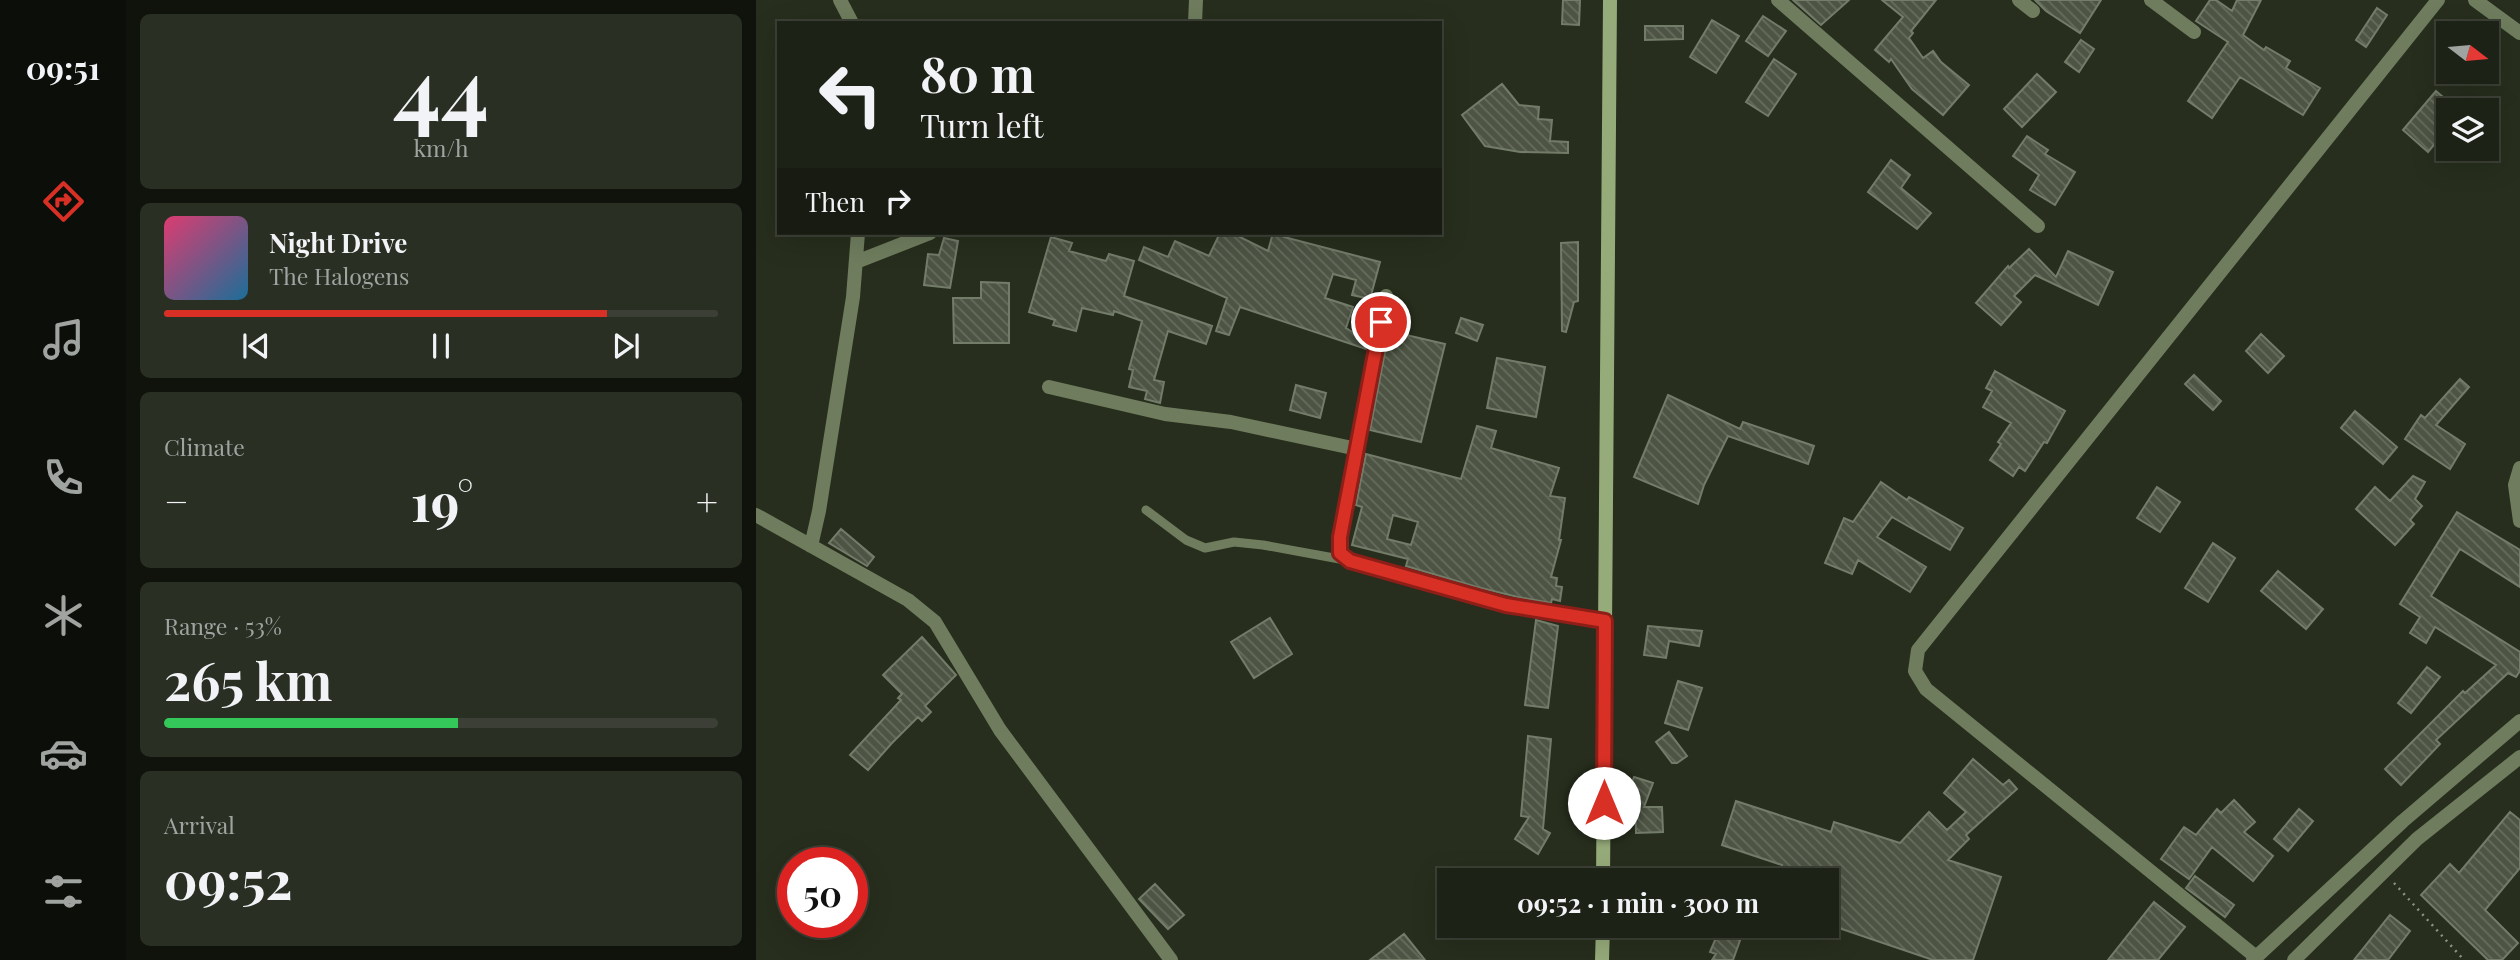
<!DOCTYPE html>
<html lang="en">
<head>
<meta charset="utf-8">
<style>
	body { margin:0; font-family:"Playfair Display",serif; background:#2a2f23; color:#f1f3f6; height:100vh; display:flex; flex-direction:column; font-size:26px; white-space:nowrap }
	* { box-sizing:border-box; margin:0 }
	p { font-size:23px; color:#a0a4a1 }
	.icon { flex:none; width:38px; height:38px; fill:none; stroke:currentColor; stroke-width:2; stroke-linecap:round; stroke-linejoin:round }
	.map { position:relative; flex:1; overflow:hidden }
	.side { display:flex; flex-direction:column; gap:14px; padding:14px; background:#10130c; width:630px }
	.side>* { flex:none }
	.top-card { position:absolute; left:21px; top:21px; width:665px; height:214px; border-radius:0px; box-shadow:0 7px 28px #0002,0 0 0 2px #3b3f35; background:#1d2216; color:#f1f3f6; overflow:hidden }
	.needle { width:46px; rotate:106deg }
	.fabs { position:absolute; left:1680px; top:21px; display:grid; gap:14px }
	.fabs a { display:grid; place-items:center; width:63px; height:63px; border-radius:0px; background:#1d2216; box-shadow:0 7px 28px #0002,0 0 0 2px #3b3f35; font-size:35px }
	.speed { position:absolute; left:21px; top:847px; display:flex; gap:14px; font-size:35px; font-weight:700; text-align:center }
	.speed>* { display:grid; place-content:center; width:91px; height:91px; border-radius:50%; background:#1d2216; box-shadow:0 7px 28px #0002,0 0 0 2px #3b3f35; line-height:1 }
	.speed .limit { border:10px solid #d22; background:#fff; color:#111 }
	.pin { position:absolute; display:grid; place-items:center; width:60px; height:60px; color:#fff; margin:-30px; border:4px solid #fff; border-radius:50%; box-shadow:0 2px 7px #0007 }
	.me { position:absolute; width:77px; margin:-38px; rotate:0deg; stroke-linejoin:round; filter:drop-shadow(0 0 5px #0008) }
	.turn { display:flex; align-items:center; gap:24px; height:147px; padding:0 28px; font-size:32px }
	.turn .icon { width:91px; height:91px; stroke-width:2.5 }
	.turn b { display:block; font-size:49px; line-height:60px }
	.then { display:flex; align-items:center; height:66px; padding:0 28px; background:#0003; gap:14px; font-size:26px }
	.big { font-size:52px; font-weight:700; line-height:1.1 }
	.side .tile { flex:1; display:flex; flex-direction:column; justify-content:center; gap:10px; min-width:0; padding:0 24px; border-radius:10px; background:#2a2f23 }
	.side .dial { align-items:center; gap:0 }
	.dial b { font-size:91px; line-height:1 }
	.song { display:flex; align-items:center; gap:21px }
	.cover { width:84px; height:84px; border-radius:10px; background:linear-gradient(135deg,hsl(340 70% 55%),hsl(200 70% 35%)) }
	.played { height:7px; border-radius:4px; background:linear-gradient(90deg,#d93025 80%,#3b3f35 80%) }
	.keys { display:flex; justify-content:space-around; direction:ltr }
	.heat { display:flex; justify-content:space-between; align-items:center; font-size:38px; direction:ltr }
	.charge { height:10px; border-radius:5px; background:linear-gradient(90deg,#34c759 53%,#3b3f35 0) }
	.trip { position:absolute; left:681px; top:868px; width:402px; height:70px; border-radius:0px; background:#1d2216; box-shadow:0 7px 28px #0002,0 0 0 2px #3b3f35; font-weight:700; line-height:70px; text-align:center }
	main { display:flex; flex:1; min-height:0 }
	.tabs { display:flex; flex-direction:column; width:126px; justify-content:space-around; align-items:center; background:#0c0e09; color:#a0a4a1 }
	.tabs .icon { width:49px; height:49px }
	.tabs .active { color:#d93025 }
	.tabs b { font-size:32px; color:#f1f3f6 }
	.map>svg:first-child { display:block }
</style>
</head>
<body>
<main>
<nav class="tabs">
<b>09:51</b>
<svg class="icon active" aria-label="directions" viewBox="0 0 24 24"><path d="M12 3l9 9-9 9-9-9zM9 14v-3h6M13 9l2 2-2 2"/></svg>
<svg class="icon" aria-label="music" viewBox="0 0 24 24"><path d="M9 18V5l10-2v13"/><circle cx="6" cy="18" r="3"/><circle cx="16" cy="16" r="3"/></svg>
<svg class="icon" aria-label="phone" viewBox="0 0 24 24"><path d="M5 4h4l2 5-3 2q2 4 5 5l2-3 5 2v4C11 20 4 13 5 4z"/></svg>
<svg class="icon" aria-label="climate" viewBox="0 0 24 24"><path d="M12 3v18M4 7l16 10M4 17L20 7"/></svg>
<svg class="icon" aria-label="car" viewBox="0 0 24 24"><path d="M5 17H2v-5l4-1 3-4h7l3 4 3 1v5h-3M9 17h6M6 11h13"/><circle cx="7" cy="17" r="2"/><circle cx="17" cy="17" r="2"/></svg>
<svg class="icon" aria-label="filters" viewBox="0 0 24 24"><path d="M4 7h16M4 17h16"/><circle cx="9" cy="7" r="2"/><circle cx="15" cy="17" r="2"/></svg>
</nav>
<section class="side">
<div class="tile dial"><b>44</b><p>km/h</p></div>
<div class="tile">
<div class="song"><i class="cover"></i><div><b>Night Drive</b><p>The Halogens</p></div></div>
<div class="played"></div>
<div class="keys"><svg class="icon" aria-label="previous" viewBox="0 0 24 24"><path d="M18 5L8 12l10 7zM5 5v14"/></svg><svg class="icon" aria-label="pause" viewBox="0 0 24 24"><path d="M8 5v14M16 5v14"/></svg><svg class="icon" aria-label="next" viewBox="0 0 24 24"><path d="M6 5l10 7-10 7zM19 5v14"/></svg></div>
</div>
<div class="tile"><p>Climate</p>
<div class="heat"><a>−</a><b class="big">19°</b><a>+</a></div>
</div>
<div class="tile"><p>Range · 53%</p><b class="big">265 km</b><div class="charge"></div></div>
<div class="tile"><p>Arrival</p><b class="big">09:52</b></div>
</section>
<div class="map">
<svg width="1764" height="960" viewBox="0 0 1764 960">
	<defs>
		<pattern id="building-back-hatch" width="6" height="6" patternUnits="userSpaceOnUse" patternTransform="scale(1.75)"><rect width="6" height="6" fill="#4d5443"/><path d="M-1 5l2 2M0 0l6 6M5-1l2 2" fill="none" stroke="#676d5e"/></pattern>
	</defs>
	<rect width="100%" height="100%" fill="#272e1d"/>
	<path fill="url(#building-back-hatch)" stroke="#737b69" stroke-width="2" fill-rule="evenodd" d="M 807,0 L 824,0 L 823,25 L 806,24 Z
		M 1037,0 L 1093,0 L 1065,25 Z
		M 1126,0 L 1180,0 L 1155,31 L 1157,33 L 1153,38 L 1167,58 L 1177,51 L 1185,62 L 1213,85 L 1187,115 L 1156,89 L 1135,59 L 1133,62 L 1119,50 L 1147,17 Z
		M 1279,0 L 1345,0 L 1324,33 L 1290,11 Z
		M 1454,0 L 1460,0 L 1476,11 L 1481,0 L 1505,0 L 1487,35 L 1508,50 L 1510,47 L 1534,61 L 1530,68 L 1564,88 L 1547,115 L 1484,77 L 1456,118 L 1432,101 L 1472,42 L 1440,21 Z
		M 1621,8 L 1631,15 L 1610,47 L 1600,40 Z
		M 1007,16 L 1030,31 L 1012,56 L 990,41 Z
		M 956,20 L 983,36 L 960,73 L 934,57 Z
		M 889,26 L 927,26 L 927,39 L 889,40 Z
		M 1325,40 L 1338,49 L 1323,72 L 1309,62 Z
		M 1018,59 L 1040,74 L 1012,116 L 990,102 Z
		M 1281,74 L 1300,92 L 1266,127 L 1248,109 Z
		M 746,84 L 763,105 L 783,107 L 782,119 L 796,120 L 794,141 L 812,142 L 812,153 L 764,152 L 729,146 L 706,115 Z
		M 1680,91 L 1702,110 L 1692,110 L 1692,128 L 1672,152 L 1647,130 Z
		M 1271,136 L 1292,150 L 1289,154 L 1319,172 L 1299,205 L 1274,190 L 1283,175 L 1257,156 Z
		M 1135,160 L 1154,175 L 1145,188 L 1175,213 L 1161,229 L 1112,192 Z
		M 464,233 L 476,233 L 512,251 L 517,233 L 529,233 L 528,237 L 624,262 L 614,299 L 596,295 L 600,280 L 577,274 L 569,298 L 597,307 L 590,328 L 612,341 L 610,349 L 484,307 L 473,335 L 460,331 L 471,298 L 383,260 L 388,247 L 412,257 L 419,241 L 453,256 Z
		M 295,237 L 316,243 L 313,251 L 350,261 L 353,254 L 378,261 L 368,296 L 456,326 L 450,344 L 412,331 L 398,380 L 408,382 L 404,403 L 389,399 L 391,391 L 373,387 L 377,370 L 373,369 L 386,321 L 358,311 L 357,315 L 326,308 L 320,331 L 297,325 L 299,320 L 273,312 Z
		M 188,238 L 202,241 L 194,288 L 168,285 L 172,254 L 183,255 Z
		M 822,242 L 822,301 L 818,302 L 810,332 L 806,331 L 805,243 Z
		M 1273,249 L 1300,277 L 1312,251 L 1357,272 L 1342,305 L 1279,275 L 1258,296 L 1265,302 L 1245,325 L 1220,303 L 1252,266 L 1253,268 Z
		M 225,282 L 253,283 L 253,343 L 198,343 L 197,298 L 225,298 Z
		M 705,318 L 727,325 L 721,341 L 700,333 Z
		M 633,331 L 689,344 L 665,442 L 614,430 Z
		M 1505,334 L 1528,356 L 1512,373 L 1490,351 Z
		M 741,358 L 789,367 L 780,417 L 731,408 Z
		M 1239,371 L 1309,411 L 1291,443 L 1288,442 L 1269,471 L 1263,467 L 1257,476 L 1234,460 L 1245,444 L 1242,442 L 1255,423 L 1227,407 L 1236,391 L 1230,388 Z
		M 1438,375 L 1465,401 L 1457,410 L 1429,384 Z
		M 1704,379 L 1713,387 L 1680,425 L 1709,444 L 1694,469 L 1649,439 L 1665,415 L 1669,418 Z
		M 540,385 L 570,393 L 564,418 L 534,410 Z
		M 912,395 L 984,429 L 987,422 L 1058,446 L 1052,464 L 972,436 L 948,485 L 942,504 L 878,477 Z
		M 1599,411 L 1641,447 L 1627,464 L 1585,428 Z
		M 721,426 L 740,431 L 735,448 L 803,468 L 794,496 L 809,498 L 803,540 L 805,540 L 795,577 L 801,578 L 800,586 L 806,587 L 804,601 L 796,599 L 795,603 L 762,597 L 721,587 L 650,566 L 652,559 L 596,545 L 606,507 L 600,505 L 610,454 L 705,479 ZM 637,515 L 662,522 L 655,545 L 631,539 Z
		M 1657,476 L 1669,482 L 1659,499 L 1666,506 L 1654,520 L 1658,524 L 1639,545 L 1600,509 L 1619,487 L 1634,501 Z
		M 1125,482 L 1151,500 L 1153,497 L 1207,528 L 1194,550 L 1136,517 L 1121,537 L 1170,567 L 1154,592 L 1102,560 L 1096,574 L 1069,563 L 1088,518 L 1097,522 Z
		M 1401,487 L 1424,502 L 1404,532 L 1381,518 Z
		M 1701,512 L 1764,550 L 1764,587 L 1704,549 L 1675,596 L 1764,652 L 1764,671 L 1760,677 L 1752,673 L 1680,740 L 1684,744 L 1645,785 L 1629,769 L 1707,691 L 1709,693 L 1740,665 L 1679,627 L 1670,643 L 1654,633 L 1664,617 L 1644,604 Z
		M 85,529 L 118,557 L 111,566 L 73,543 Z
		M 1457,543 L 1479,558 L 1452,602 L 1429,588 Z
		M 1522,571 L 1567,609 L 1550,629 L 1505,591 Z
		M 514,618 L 536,654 L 498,678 L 475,642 Z
		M 780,620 L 802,626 L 792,708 L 769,705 Z
		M 892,626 L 946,631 L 943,646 L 913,641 L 910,658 L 888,655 Z
		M 166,637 L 200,675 L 169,706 L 175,712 L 166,721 L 162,717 L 136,743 L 112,770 L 94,755 L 145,700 L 142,698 L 146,694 L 127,675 Z
		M 1671,667 L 1684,677 L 1655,713 L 1642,703 Z
		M 922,681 L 946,688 L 932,730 L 909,723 Z
		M 913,732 L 931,756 L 921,763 L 916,763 L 900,742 Z
		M 772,736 L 795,739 L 787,829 L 794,833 L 782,854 L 759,839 L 773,817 L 765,816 Z
		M 1217,759 L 1247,785 L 1253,780 L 1261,789 L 1210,835 L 1213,839 L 1192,860 L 1245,877 L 1217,960 L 1177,960 L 1071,924 L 1071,880 L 1022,880 L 1026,865 L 966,845 L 980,801 L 1075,832 L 1078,822 L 1144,843 L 1173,812 L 1191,830 L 1210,812 L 1188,793 Z
		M 878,777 L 897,783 L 888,807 L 906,807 L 907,832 L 880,833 L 879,795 L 872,793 Z
		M 1478,800 L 1499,822 L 1488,832 L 1517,856 L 1497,881 L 1456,847 L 1433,879 L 1405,859 L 1428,827 L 1440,835 L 1461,809 L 1465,813 Z
		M 1543,809 L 1557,821 L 1532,851 L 1518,839 Z
		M 1754,812 L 1764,820 L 1764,868 L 1729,910 L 1762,943 L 1746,960 L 1732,960 L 1665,895 L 1694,864 L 1703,873 Z
		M 1439,876 L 1478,905 L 1469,917 L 1430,888 Z
		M 399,884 L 428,915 L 412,929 L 383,899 Z
		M 1398,902 L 1429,927 L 1402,960 L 1352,960 Z
		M 1634,915 L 1654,931 L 1632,960 L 1598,960 Z
		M 965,926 L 973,926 L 987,932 L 977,960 L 956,960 L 960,954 L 954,952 Z
		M 648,934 L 669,960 L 614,960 Z"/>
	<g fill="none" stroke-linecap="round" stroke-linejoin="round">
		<path stroke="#8d9385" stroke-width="2.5" stroke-dasharray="2 5" stroke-linecap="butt" d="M 1638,883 L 1708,960"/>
		<path stroke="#6f7d5e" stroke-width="9" d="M 390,510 L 430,540 L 449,548 L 478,542 L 507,545 L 589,560"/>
		<path stroke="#6f7d5e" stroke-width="14" d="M 84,0 L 96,23
			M 1022,0 L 1282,226
			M 1263,0 L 1277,11
			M 1395,0 L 1438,32
			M 1719,0 L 1764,33
			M 439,23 L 440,0
			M 100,262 L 174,233
			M 630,296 L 584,537 L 584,553 L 594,560 L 750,605 L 849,621
			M 293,387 L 409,414 L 475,422 L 601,449
			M 1764,468 L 1759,485 L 1764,521
			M 0,515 L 152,600 L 179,622 L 244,730 L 415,960
			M 55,546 L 63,511 L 97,297 L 102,233
			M 1500,957 L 1170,689 L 1159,671 L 1162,650 L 1682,0
			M 1497,960 L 1647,821 L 1764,721
			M 1538,960 L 1661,839 L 1764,757"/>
		<path stroke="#96ab7a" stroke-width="14" d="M 847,880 L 854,0
			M 846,960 L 847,926"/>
	</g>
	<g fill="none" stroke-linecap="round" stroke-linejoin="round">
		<g stroke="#8d1f18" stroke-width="18">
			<path id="route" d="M 625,322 L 584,537 L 584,553 L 594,561 L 750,605 L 849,621 L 848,803"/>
		</g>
		<use href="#route" stroke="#d93025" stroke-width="12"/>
	</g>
</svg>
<div class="fabs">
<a><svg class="needle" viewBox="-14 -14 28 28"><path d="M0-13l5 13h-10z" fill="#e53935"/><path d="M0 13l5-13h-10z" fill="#a0a4a1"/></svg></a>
<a><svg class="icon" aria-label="layers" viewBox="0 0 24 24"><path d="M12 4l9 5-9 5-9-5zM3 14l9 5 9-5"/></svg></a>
</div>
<div class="speed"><div class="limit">50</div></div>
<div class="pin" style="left:625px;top:322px;background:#d93025"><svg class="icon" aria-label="arrive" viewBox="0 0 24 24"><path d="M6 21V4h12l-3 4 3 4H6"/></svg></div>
<svg class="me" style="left:848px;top:803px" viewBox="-20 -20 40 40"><circle r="19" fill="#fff"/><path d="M0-13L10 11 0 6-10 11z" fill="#d93025"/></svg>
<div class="trip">09:52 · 1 min · 300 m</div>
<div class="top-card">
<div class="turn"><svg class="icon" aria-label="left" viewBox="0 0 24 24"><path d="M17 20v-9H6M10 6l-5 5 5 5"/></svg><div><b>80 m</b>Turn left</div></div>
<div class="then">Then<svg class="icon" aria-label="right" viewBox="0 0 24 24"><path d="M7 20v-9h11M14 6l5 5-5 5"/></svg></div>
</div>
</div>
</main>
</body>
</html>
